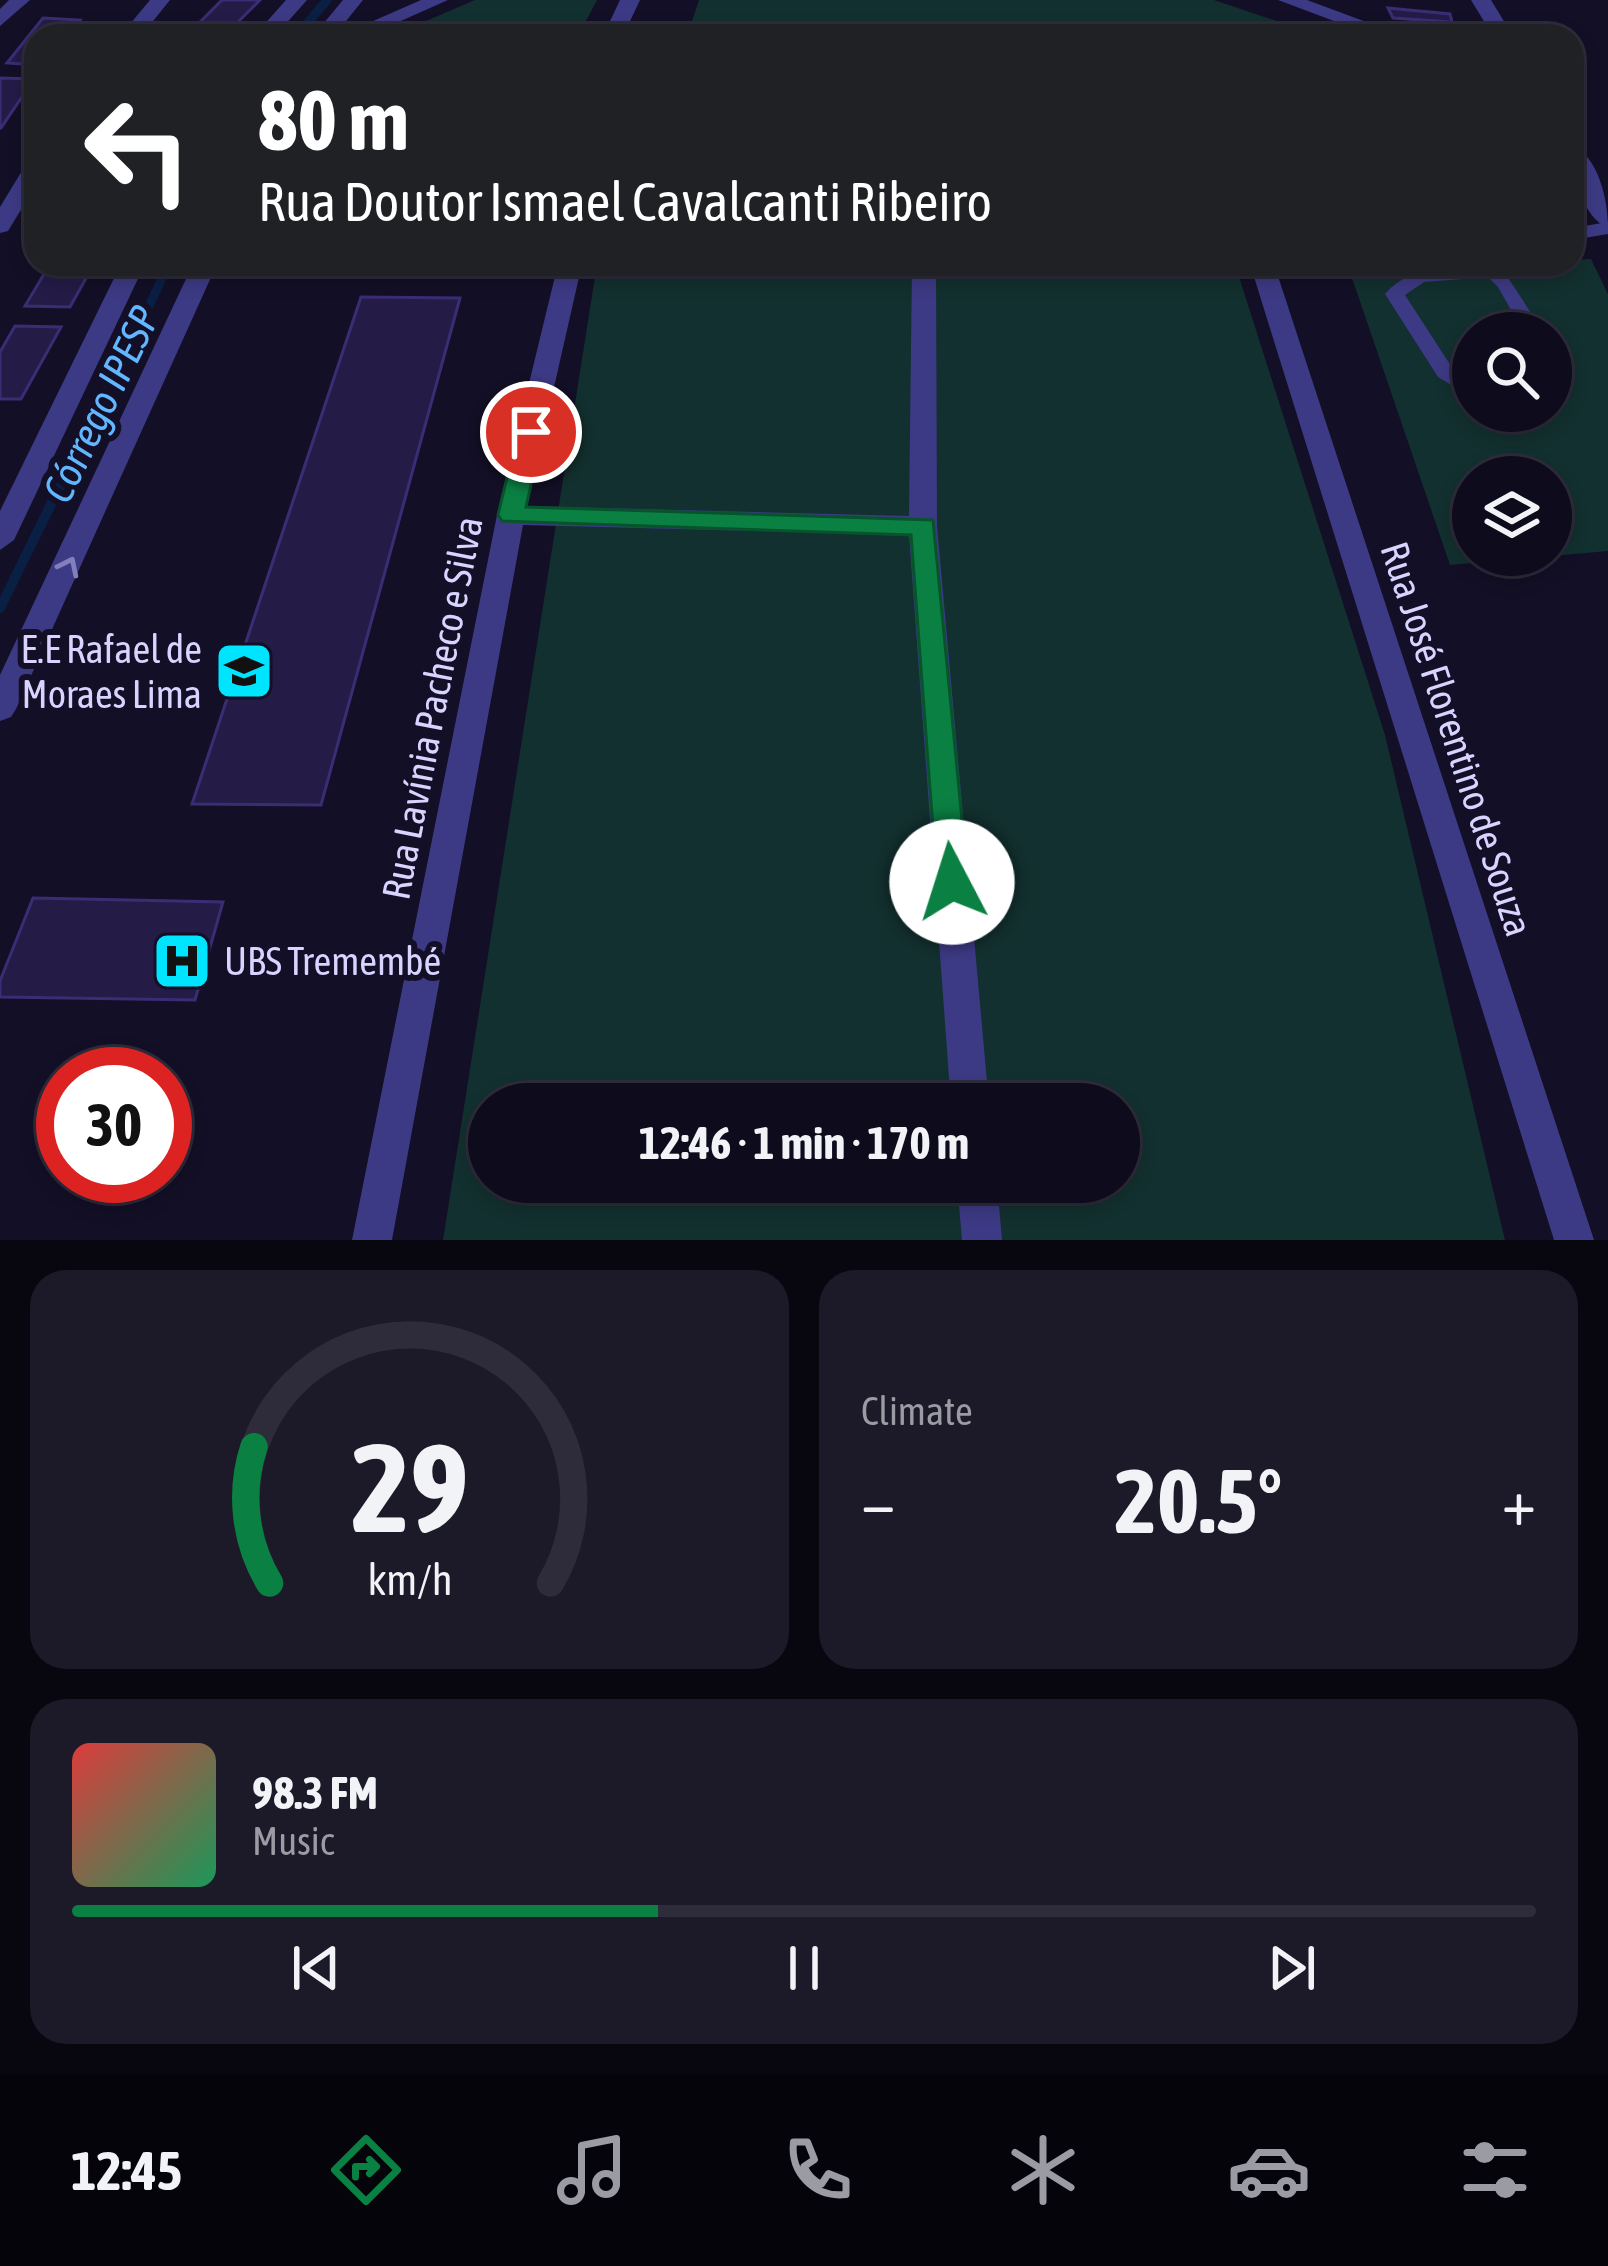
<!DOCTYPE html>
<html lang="en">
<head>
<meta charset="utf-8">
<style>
	body { margin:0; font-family:"Asap Condensed",sans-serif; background:#1c1929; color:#f1f3f6; height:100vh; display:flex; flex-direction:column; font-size:45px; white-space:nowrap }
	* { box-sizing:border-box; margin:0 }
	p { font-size:39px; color:#9b9ba3 }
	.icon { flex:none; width:66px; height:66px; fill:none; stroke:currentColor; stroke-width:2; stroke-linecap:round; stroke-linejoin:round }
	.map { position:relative; height:1240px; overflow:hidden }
	.panel { display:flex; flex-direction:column; gap:30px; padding:30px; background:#08060f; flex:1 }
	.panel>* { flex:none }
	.hud { position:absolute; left:24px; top:24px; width:1560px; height:252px; border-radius:36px; box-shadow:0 6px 18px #0003,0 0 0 3px #2e2b3b; background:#202124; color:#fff; overflow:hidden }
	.fabs { position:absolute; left:1452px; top:312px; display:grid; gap:24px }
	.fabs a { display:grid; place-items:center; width:120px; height:120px; border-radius:50%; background:#0e0b1c; box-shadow:0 6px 18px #0003,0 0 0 3px #2e2b3b; font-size:60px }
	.speed { position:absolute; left:36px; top:1047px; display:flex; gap:24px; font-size:60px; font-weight:700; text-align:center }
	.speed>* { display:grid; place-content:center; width:156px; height:156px; border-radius:50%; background:#0e0b1c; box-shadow:0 6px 18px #0003,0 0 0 3px #2e2b3b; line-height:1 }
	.speed .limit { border:18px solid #d22; background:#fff; color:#111 }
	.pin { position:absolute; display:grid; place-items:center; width:102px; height:102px; color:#fff; margin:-51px; border:6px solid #fff; border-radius:50%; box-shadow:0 3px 12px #0007 }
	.me { position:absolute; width:132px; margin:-66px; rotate:355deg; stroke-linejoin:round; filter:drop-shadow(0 0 9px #0008) }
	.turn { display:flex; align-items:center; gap:42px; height:252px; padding:0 36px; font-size:54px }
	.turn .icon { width:156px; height:156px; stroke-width:2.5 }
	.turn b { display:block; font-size:84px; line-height:102px }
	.big { font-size:90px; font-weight:700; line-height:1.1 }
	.panel .widget { flex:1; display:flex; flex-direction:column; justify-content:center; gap:18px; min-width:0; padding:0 42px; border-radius:36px; background:#1c1929 }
	.panel .dial { align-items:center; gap:0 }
	.dial svg { height:312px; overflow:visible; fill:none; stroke:#2e2b3b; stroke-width:7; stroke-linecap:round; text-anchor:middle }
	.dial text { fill:#f1f3f6; stroke:none }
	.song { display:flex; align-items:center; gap:36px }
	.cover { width:144px; height:144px; border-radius:18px; background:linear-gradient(135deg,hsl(0 70% 55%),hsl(150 70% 35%)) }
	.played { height:12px; border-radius:6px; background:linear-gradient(90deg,#0b8043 40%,#2e2b3b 40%) }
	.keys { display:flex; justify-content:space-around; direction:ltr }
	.heat { display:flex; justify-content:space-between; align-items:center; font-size:66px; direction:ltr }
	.panel .tiles { flex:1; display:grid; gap:30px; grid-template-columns:1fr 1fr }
	.widget:last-child { grid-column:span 2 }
	.trip { position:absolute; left:468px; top:1083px; width:672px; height:120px; border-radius:60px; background:#0e0b1c; box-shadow:0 6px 18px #0003,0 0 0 3px #2e2b3b; font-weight:700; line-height:120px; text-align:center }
	.dock { display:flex; height:192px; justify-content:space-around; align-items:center; background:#06040b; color:#9b9ba3 }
	.dock .icon { width:84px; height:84px }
	.dock .active { color:#0b8043 }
	.dock b { font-size:54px; color:#f1f3f6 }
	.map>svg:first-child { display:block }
</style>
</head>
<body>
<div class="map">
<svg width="1608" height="1240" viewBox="0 0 1608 1240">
	<rect width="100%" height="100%" fill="#130f26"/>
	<path fill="#12302f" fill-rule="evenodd" d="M 475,0 L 597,0 L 578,36 L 391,36 Z
		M 699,0 L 1214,0 L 1321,36 L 687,36 Z
		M 1591,259 L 1608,294 L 1608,551 L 1450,565 L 1351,275 L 1572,264 L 1572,260 ZM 1473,333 L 1551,333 L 1551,411 L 1473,411 ZM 1473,477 L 1551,477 L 1551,555 L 1473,555 Z
		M 230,264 L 526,264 L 523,279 L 225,274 Z
		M 597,264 L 1235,264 L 1385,735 L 1505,1240 L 443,1240 ZM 489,1104 L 1119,1104 L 1119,1182 L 489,1182 Z"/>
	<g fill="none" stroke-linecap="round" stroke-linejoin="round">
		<path stroke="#0a1f44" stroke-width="9" d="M 300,32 L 327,0
			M 142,320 L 169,264"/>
		<path stroke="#0a1f44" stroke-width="10" d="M 0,608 L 143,317"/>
	</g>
	<path fill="#241b47" stroke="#3b2d73" stroke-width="3" d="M 222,0 L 260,0 L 234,26 L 200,22 Z
		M 1388,8 L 1450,14 L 1452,22 L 1393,18 Z
		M 43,18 L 80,20 L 68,36 L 36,36 L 36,65 L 7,63 Z
		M 0,78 L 34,79 L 1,128 L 0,128 Z
		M 50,264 L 94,264 L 70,307 L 25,306 Z
		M 361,297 L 460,298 L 321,805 L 192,804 Z
		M 15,326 L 61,327 L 21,399 L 0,399 L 0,352 Z
		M 33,898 L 223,902 L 195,1000 L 0,997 L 0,981 Z"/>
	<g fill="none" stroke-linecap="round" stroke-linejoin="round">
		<path fill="#3d3a85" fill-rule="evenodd" d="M 1608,222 L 1608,234 L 1572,240 L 1572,228 Z
			M 1492,264 L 1517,264 L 1505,273 L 1544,333 L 1524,333 L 1498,287 L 1488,277 L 1424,282 L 1405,295 L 1453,369 L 1473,382 L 1473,398 L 1438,377 L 1385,294 C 1415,259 1453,276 1492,264 Z
			M 1551,356 L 1561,362 L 1565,380 L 1551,389 Z"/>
		<path fill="#3d3a85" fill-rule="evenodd" d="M 9,0 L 30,0 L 0,26 L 0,9 Z
			M 150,0 L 170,0 L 141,36 L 120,36 Z
			M 286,0 L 307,0 L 275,36 L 254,36 Z
			M 343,0 L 363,0 L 334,36 L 313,36 Z
			M 421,0 L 448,0 L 367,36 L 339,36 Z
			M 620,0 L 640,0 L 623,36 L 603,36 Z
			M 1278,0 L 1307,0 L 1404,36 L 1374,36 Z
			M 1471,0 L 1491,0 L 1513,36 L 1493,36 Z
			M 1572,145 C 1599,157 1608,201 1608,228 C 1581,217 1572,171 1572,145 Z
			M 36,159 L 36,185 L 8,231 L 0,233 L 0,207 L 28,161 Z
			M 121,264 L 145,264 L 14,540 L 0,550 L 0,511 Z
			M 193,264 L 217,264 L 16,709 L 11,717 L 0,721 L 0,675 Z
			M 558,264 L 582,264 L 527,506 L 909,516 L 912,264 L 936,264 L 937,526 L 989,1104 L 951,1104 L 909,535 L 523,525 L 392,1240 L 352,1240 L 497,515 Z
			M 1250,264 L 1274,264 L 1594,1240 L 1554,1240 Z
			M 957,1182 L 997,1182 L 1002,1240 L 962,1240 Z"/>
	</g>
	<defs><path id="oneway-chevron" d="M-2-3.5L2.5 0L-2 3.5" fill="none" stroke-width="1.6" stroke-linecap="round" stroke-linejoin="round" transform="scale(3)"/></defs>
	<use stroke="#837fbc" href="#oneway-chevron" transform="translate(69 566) rotate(-64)"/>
	<path fill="#0b8043" stroke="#07532c" stroke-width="3" d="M 531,424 L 543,432 L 526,507 L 933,520 L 968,882 L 964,891 L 952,894 L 941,891 L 937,882 L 911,535 L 502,521 L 498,515 L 518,432 Z"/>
	<defs>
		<g id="school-square" transform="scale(3)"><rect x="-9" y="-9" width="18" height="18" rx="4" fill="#00e5ff" stroke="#130f26"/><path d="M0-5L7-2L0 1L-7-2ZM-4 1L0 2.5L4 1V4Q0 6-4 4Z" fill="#111"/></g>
		<g id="hospital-square" transform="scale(3)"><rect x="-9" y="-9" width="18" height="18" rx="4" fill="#00e5ff" stroke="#130f26"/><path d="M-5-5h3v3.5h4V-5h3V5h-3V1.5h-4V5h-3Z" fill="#111"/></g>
	</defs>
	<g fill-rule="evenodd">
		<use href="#school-square" x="244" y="671"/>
		<use href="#hospital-square" x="182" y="961"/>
	</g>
	<g text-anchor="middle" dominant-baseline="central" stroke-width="12" stroke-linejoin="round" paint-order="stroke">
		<g font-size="39" fill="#d9d4ff" stroke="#130f26" text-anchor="end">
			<text x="202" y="649">E.E Rafael de<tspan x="202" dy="45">Moraes Lima</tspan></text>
			<text x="224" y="961" text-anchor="start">UBS Tremembé</text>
		</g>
		<g font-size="39" fill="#d9d4ff" stroke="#130f26">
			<text transform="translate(432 708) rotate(-79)">Rua Lavínia Pacheco e Silva</text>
			<text transform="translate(1457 739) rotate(72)">Rua José Florentino de Souza</text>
		</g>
		<g font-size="42" font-style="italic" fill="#62b6ff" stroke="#130f26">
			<text transform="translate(101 404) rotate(-64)">Córrego IPESP</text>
		</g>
	</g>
</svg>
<div class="fabs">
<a><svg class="icon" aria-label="search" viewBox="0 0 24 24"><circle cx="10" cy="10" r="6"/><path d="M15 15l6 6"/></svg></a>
<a><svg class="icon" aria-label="layers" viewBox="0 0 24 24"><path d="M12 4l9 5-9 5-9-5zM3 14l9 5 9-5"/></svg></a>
</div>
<div class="speed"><div class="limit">30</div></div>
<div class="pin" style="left:531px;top:432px;background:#d93025"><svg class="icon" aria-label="arrive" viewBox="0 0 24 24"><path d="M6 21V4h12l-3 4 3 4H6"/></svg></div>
<svg class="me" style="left:952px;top:882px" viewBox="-20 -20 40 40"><circle r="19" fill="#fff"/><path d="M0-13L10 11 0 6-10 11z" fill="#0b8043"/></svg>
<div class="trip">12:46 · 1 min · 170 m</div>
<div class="hud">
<div class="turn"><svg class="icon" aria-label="left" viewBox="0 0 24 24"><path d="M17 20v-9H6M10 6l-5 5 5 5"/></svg><div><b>80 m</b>Rua Doutor Ismael Cavalcanti Ribeiro</div></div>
</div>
</div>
<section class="panel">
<div class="tiles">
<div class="widget dial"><svg viewBox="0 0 100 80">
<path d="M14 69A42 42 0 1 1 86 69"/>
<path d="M14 69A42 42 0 0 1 10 34" stroke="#0b8043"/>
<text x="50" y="56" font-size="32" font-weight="700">29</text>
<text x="50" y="72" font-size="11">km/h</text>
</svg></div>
<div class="widget"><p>Climate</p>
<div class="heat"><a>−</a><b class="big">20.5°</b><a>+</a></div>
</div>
<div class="widget">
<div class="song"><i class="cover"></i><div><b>98.3 FM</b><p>Music</p></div></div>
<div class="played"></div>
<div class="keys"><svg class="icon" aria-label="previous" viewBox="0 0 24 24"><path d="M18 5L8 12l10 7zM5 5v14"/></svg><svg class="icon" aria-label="pause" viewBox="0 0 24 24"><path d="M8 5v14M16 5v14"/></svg><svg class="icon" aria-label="next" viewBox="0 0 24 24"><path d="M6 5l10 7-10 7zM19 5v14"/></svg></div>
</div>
</div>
</section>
<nav class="dock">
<b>12:45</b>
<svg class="icon active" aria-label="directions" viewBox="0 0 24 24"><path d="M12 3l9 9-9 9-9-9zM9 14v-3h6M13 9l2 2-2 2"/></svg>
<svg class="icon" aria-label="music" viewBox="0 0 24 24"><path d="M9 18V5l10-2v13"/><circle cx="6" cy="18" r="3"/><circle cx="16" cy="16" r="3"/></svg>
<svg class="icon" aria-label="phone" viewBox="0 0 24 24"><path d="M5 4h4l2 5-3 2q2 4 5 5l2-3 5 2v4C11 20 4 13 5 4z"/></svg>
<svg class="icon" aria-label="climate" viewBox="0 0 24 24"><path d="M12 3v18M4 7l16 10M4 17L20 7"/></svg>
<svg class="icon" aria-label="car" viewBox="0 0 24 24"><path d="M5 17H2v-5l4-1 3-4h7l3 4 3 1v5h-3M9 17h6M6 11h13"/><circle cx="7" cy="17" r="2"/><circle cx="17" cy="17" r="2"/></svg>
<svg class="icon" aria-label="filters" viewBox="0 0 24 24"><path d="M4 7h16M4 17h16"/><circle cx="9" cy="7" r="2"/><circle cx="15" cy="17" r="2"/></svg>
</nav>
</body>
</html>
